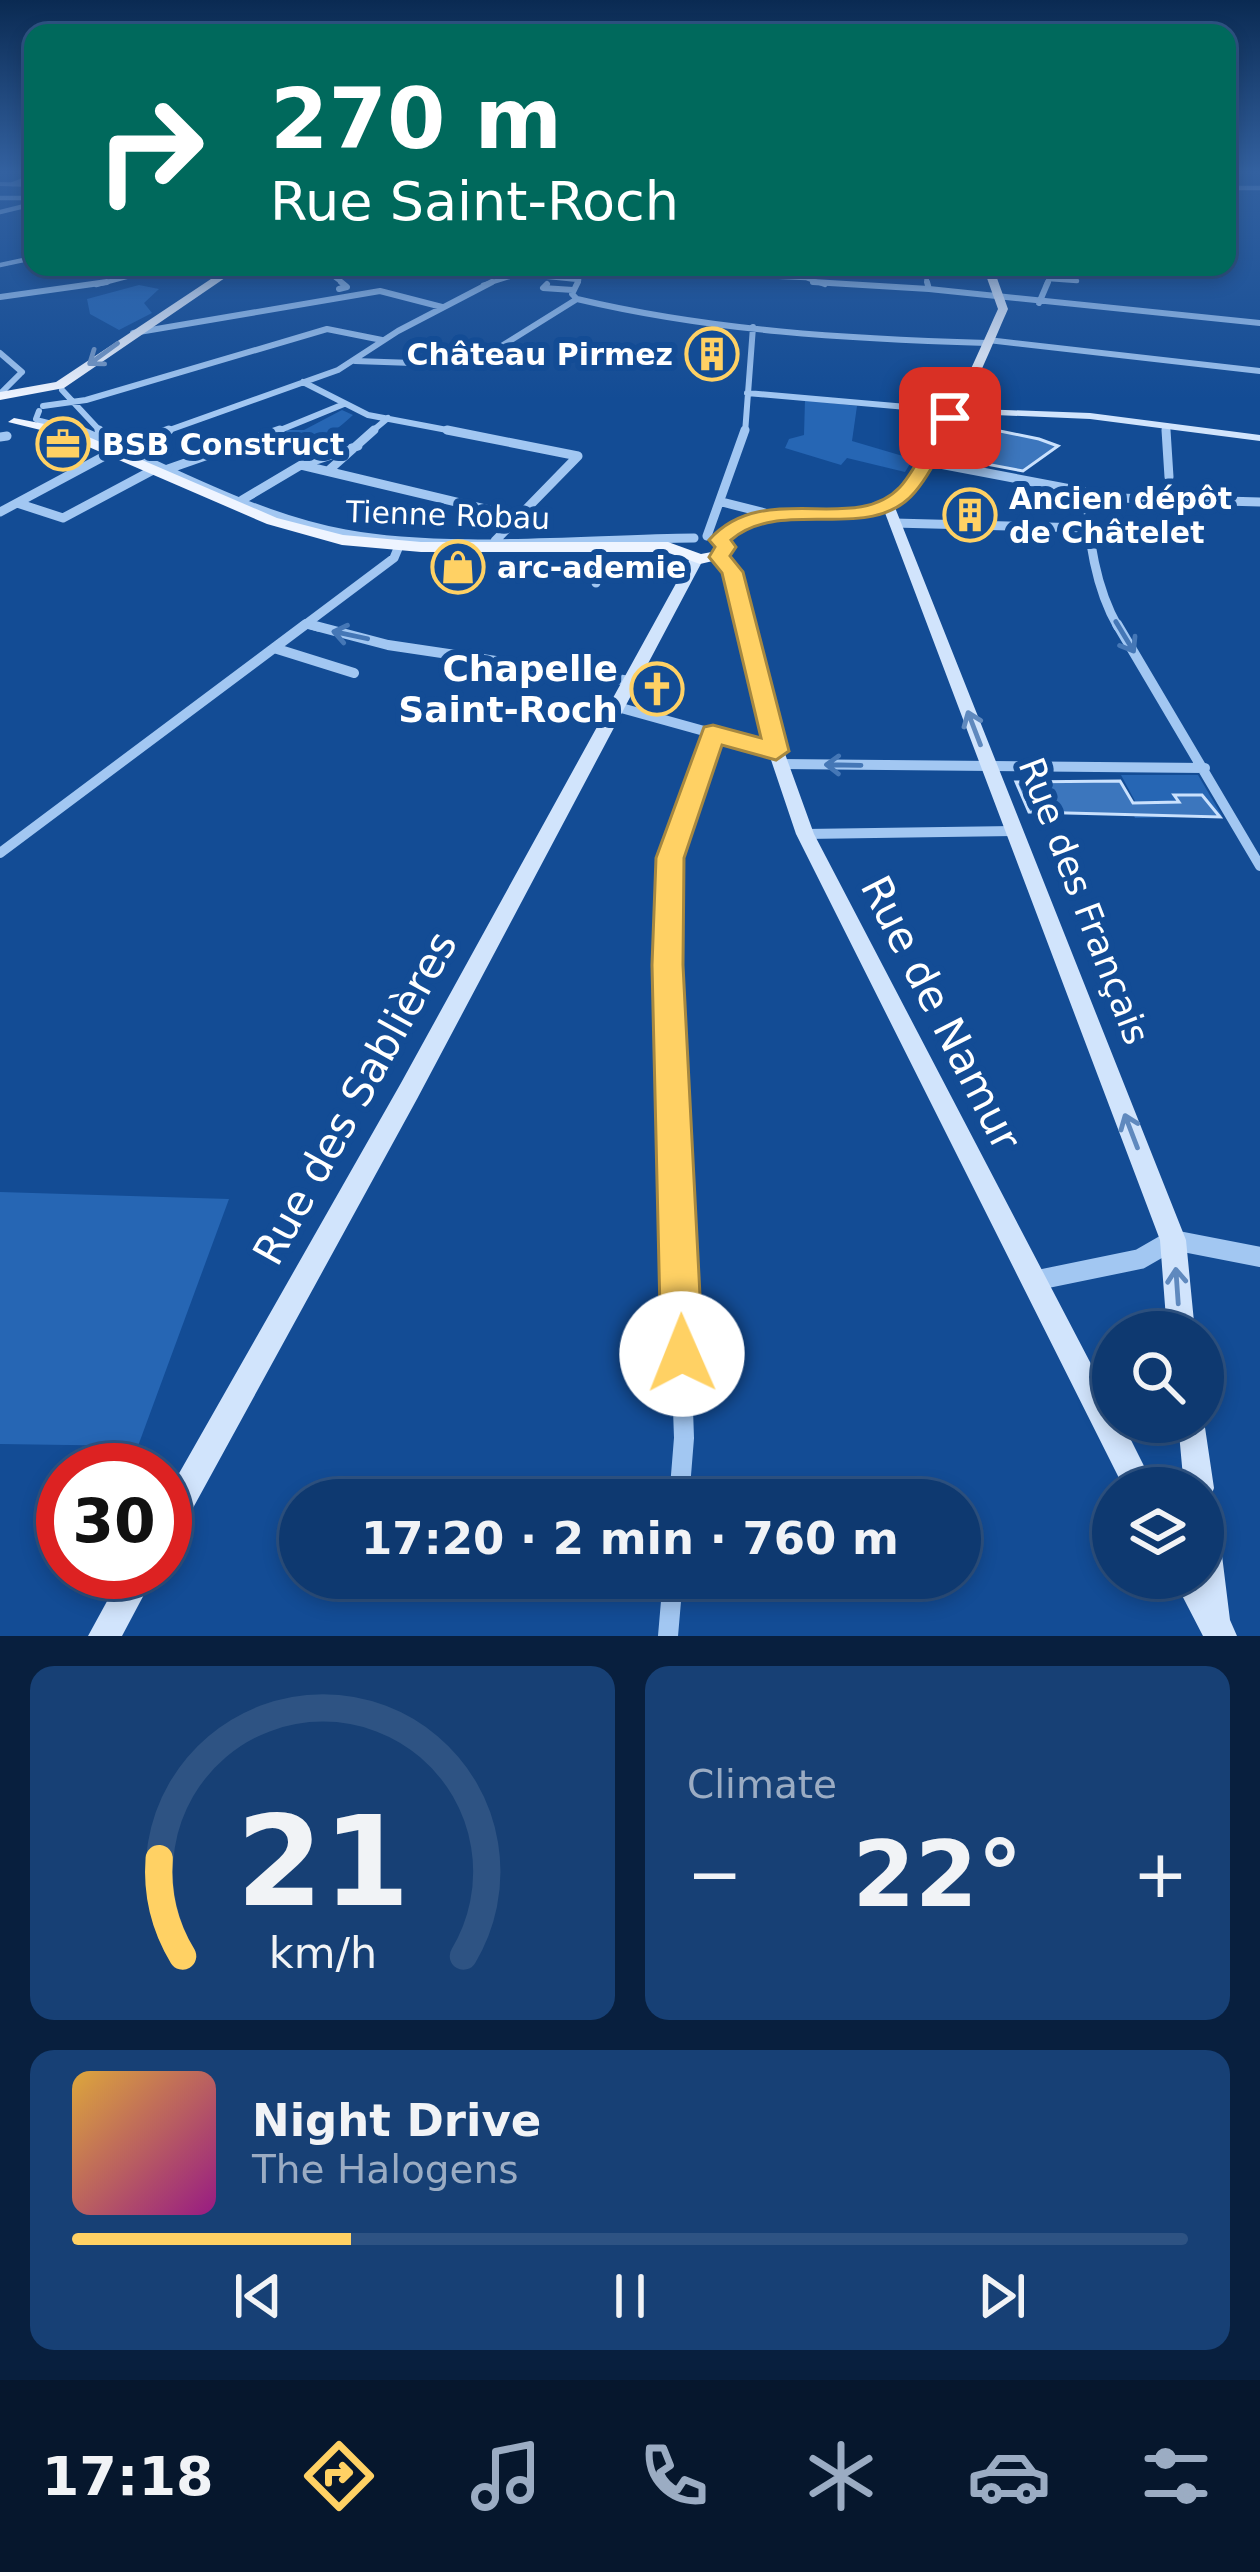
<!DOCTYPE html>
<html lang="en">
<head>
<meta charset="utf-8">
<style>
	body { margin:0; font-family:"DejaVu Sans",sans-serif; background:#174075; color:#f1f3f6; height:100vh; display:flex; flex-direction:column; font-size:45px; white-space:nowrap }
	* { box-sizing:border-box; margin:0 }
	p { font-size:39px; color:#9bacc3 }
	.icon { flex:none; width:66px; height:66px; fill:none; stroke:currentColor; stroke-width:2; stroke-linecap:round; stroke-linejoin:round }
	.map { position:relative; height:1636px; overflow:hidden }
	.side { display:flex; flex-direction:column; gap:30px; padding:30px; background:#081f3e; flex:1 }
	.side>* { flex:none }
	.guide { position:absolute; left:24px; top:24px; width:1212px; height:252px; border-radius:24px; box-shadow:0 6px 18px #0003,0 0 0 3px #2e5383; background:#00695c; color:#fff; overflow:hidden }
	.buttons { position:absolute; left:1092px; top:1311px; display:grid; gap:24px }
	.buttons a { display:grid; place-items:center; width:132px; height:132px; border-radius:50%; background:#0e3970; box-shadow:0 6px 18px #0003,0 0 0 3px #2e5383; font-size:60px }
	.speed { position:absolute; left:36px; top:1443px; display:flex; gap:24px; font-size:60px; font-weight:700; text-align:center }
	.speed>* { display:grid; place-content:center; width:156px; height:156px; border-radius:50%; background:#0e3970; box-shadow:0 6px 18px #0003,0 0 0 3px #2e5383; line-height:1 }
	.speed .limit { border:18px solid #d22; background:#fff; color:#111 }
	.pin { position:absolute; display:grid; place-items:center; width:102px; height:102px; color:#fff; margin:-51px; border-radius:24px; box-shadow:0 6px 18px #0006 }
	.me { position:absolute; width:132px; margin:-66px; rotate:359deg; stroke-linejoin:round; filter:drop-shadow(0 0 9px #0008) }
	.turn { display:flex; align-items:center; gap:42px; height:252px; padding:0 48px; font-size:54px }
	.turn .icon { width:156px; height:156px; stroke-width:2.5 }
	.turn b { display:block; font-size:84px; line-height:102px }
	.big { font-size:90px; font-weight:600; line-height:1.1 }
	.side .card { flex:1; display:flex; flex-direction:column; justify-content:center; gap:18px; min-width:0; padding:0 42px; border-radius:24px; background:#174075 }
	.side .dial { align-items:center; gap:0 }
	.dial svg { height:312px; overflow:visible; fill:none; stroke:#2e5383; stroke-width:7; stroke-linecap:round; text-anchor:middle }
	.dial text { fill:#f1f3f6; stroke:none }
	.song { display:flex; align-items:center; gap:36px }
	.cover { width:144px; height:144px; border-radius:18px; background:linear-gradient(135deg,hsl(40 70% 55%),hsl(310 70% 35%)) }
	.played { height:12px; border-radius:6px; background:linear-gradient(90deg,#ffd164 25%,#2e5383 25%) }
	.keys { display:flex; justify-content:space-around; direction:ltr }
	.heat { display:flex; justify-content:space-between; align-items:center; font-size:66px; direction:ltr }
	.side .tiles { flex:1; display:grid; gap:30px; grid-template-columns:1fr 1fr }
	.card:last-child { grid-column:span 2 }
	.trip { position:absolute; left:279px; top:1479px; width:702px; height:120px; border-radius:60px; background:#0e3970; box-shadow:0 6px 18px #0003,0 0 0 3px #2e5383; font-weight:600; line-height:120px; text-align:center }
	.tabs { display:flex; height:192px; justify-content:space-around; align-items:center; background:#06172d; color:#9bacc3 }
	.tabs .icon { width:84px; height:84px }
	.tabs .selected { color:#ffd164 }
	.tabs b { font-size:54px; color:#f1f3f6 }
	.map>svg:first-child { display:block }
</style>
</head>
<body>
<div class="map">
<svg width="1260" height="1636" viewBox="0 0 1260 1636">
	<rect width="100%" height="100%" fill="#134c95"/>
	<path fill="#2666b4" d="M 139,285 L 159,289 L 144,303 L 152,313 L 119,330 L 90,314 L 87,299 Z
		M 805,400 L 857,406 L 852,441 L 913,459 L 905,472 L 847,458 L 841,465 L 785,448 L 789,439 L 804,435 Z
		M 342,410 L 353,415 C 314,451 284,459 232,448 L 257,448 L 284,437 L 287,430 L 304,430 Z
		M 1121,775 L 1198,775 L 1222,816 L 1135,818 L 1129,805 L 1135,801 Z
		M 0,1192 L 229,1199 L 138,1446 L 0,1444 Z"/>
	<path fill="#3c76bd" stroke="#cae1fd" stroke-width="3" d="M 990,429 L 1039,439 L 1058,446 L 1023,471 L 975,462 Z
		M 1120,781 L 1133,803 L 1179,802 L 1174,795 L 1202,795 L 1220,817 L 1029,812 L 1016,782 Z"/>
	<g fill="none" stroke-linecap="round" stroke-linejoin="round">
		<path stroke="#a2c7f2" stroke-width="4.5" d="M 13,184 L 33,176
			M 1227,188 L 1260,188
			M 0,198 L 33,198
			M 0,212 L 33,204
			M 0,265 L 33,258
			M 321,267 L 345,285
			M 598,268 L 806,278
			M 926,277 L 928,285
			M 96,285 L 164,267
			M 483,285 L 519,274 L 579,280
			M 576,285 L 579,280
			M 825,285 L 806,278 L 821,273 L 993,275
			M 1046,285 L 1049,279 L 1077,281"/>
		<path stroke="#a2c7f2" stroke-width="6" d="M 578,282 L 572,294 L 577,299 C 712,331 849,339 987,343
			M 813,282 L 929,289 L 927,282
			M 547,284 L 543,288 L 573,290
			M 339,289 L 347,287 L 341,282
			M 929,289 L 1260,323
			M 0,297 L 107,282
			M 1039,303 L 1048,282
			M 133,333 L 380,291 L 442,307
			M 988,340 L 1260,371
			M 0,353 L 22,372
			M 355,361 L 471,365 L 577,299
			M 303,382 L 368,415 L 463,433
			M 62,390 L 102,433
			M 747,393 L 952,411
			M 0,394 L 22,372
			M 43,406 L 86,400 L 327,329 L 382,340
			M 39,411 L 36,419 L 40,421 L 87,433
			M 1166,426 L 1166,433
			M 161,433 L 338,370 L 398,331 L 492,282
			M 273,433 L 344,404
			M 370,433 L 388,418
			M 745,433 L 753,327"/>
		<path stroke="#a2c7f2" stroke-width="9" d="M 79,430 C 164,467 253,517 345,534 C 448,553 587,539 694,538
			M 99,430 L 105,437 L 100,439
			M 447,430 L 578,456 L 495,541
			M 1166,430 L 1169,477
			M 0,437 L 7,436
			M 120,448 L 169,430
			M 924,461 L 1118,498 L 1260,502
			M 301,465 L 519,517
			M 168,469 L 280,430
			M 328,471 L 374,430
			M 1088,493 C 1087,537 1096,589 1118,627
			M 242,500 L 301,465 L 358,446
			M 722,502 L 765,513
			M 17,503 L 63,518 L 153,470
			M 0,512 L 112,452
			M 894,523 L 1087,528
			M 707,536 L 745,430
			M 596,546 L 596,583
			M 308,624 L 318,627
			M 302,627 L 394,558 L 399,546"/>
		<path stroke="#a2c7f2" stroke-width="10" d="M 308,624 L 388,645 L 630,681
			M 1117,624 L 1260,866
			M 274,648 L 354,673
			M 614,706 L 776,751
			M 780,764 L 1205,768
			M 805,834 L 1014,831
			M 0,853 L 306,624
			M 670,879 L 670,858 L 713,734"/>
		<path stroke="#a2c7f2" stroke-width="15" d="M 670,876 L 676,1208"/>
		<path stroke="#a2c7f2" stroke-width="20" d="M 676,1205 L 684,1438 L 679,1500
			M 1033,1281 L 1140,1259 L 1173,1240 L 1260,1257
			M 668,1636 L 673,1578"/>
		<path fill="#a2c7f2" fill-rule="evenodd" d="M 0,182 L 33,183 L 33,187 L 0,186 Z"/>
		<path fill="#d1e4fc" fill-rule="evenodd" d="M 952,408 L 1090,413 L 1260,435 L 1260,441 L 1090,419 L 948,413 L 948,409 Z
			M 884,502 L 894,505 L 1186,1240 L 1195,1332 L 1167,1332 L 1160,1240 L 882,505 Z
			M 719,553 L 724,554 L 739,572 L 784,751 L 814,834 L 1113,1406 L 1113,1422 L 1122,1422 L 1155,1488 L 1124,1488 L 796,834 L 768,751 L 725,573 L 712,557 Z
			M 697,554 L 704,558 L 417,1099 L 176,1539 L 165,1543 L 165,1498 L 401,1083 L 690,558 Z
			M 1203,1414 L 1214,1488 L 1210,1499 L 1203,1501 L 1203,1488 L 1184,1488 L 1178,1422 L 1203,1422 Z
			M 1203,1508 L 1214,1512 L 1218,1523 L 1230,1620 L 1237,1636 L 1203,1636 L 1173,1578 L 1203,1578 Z
			M 123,1572 L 156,1572 L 122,1636 L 88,1636 Z"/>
		<path fill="#eef4ff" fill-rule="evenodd" d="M 229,267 L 241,267 L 64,388 L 0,400 L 0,392 L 56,382 Z
			M 983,267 L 993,267 L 1008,309 C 987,356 936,487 890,509 C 877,516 859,518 845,519 C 797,521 770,511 728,541 L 734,547 L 730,557 L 700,564 L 666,552 L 421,552 L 342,545 L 267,524 L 61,435 L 8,422 L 14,418 L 70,429 L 277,518 L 343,535 L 421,542 L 668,542 L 701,554 L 717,551 L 711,540 L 714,537 C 763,502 792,514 848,510 C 860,509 873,507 884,501 C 928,475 976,357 998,309 Z"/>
	</g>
	<defs><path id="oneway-shaft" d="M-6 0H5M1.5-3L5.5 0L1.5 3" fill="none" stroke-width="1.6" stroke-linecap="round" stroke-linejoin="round" transform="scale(3)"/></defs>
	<use stroke="#7698c5" href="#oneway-shaft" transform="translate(103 354) rotate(144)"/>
	<g stroke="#4577b6">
		<use href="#oneway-shaft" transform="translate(350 635) rotate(-168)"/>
		<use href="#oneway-shaft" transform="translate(1125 637) rotate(59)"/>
		<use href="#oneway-shaft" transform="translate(843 765) rotate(-179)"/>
	</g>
	<g stroke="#5f89be">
		<use href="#oneway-shaft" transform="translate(974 728) rotate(-111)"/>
		<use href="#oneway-shaft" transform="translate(1131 1131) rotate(-111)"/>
		<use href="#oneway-shaft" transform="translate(1177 1286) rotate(-94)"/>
	</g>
	<linearGradient id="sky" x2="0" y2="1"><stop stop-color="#0a2a52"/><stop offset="0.43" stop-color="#3361a0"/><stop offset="1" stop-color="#3361a0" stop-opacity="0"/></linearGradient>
	<rect width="1260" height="399" fill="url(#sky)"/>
	<path fill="#ffd164" stroke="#a68841" stroke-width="3" d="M 944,415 L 958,418 C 944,442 933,471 915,492 C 871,545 782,496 731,540 L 736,547 L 730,556 L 743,572 L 789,751 L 776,760 L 722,745 L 684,858 L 683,965 L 703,1354 L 697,1368 L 682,1374 L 667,1368 L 661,1354 L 652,965 L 656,858 L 704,727 L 713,725 L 761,738 L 722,573 L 709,557 L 715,547 L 709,540 C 764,478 854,536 900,487 C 918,467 929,437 944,415 Z"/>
	<defs>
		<g id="building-ring" transform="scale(2.7)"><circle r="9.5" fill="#134c95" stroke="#ffd164" stroke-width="1.5"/><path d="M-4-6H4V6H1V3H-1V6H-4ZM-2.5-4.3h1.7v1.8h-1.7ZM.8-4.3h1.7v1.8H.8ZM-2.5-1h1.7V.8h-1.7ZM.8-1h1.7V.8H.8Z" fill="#ffd164"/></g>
		<g id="office-ring" transform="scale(2.7)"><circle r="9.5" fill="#134c95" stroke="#ffd164" stroke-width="1.5"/><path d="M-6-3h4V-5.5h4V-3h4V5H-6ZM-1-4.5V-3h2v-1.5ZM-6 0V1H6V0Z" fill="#ffd164"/></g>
		<g id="shop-ring" transform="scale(2.7)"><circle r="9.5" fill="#134c95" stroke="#ffd164" stroke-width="1.5"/><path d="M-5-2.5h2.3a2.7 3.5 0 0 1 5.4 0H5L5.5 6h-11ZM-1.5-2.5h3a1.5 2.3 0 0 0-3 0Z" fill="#ffd164"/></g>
		<g id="church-ring" transform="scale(2.7)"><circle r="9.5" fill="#134c95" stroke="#ffd164" stroke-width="1.5"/><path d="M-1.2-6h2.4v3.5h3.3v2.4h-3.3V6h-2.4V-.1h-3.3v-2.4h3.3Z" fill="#ffd164"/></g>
	</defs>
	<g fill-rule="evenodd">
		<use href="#building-ring" x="712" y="354"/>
		<use href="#office-ring" x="63" y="444"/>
		<use href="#building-ring" x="970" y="515"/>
		<use href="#shop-ring" x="458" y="567"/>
		<use href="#church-ring" x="657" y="689"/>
	</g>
	<g text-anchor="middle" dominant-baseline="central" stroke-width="12" stroke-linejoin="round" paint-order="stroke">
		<g font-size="30" font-weight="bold" fill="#fff" stroke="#134c95" text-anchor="start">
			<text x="673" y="354" text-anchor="end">Château Pirmez</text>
			<text x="102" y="444">BSB Construct</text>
			<text x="1009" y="498">Ancien dépôt<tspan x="1009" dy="34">de Châtelet</tspan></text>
			<text x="497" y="567">arc-ademie</text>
		</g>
		<g font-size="30" fill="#fff" stroke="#134c95">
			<text transform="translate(448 515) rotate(2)">Tienne Robau</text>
		</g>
		<g font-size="36" font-weight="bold" fill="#fff" stroke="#134c95" text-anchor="end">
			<text x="618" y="668">Chapelle<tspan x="618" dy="41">Saint-Roch</tspan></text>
		</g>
		<g font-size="36" fill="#fff" stroke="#134c95">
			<text transform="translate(1084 901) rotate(69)">Rue des Français</text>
		</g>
		<g font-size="42" fill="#fff" stroke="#134c95">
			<text transform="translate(941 1013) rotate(63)">Rue de Namur</text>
			<text transform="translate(355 1098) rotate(-61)">Rue des Sablières</text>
		</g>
	</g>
</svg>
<div class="buttons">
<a><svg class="icon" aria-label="search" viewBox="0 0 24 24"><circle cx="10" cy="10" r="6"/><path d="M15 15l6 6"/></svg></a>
<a><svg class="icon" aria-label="layers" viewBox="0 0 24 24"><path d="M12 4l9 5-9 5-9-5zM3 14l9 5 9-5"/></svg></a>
</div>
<div class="speed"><div class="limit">30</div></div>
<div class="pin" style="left:950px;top:418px;background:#d93025"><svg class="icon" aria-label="arrive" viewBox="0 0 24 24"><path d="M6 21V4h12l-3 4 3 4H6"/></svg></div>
<svg class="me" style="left:682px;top:1354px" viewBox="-20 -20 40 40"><circle r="19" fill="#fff"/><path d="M0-13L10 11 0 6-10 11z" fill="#ffd164"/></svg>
<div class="trip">17:20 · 2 min · 760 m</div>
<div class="guide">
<div class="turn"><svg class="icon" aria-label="right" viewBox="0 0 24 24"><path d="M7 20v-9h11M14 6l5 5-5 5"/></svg><div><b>270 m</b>Rue Saint-Roch</div></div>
</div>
</div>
<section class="side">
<div class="tiles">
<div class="card dial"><svg viewBox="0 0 100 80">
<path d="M14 69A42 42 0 1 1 86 69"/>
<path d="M14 69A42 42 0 0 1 8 44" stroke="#ffd164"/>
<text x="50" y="56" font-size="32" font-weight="700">21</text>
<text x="50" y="72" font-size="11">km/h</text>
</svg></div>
<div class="card"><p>Climate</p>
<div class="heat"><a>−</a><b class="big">22°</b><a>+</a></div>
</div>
<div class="card">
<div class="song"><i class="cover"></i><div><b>Night Drive</b><p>The Halogens</p></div></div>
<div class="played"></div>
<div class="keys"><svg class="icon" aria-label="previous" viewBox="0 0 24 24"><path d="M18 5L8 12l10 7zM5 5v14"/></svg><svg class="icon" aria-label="pause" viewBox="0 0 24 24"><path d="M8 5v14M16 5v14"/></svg><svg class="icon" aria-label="next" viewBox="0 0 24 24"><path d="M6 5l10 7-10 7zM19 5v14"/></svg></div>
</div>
</div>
</section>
<nav class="tabs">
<b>17:18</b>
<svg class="icon selected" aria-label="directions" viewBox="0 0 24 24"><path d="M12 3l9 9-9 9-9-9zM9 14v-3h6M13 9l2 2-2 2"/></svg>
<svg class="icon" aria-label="music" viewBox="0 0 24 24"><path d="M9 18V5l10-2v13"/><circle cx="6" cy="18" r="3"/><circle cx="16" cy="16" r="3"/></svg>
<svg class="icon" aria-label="phone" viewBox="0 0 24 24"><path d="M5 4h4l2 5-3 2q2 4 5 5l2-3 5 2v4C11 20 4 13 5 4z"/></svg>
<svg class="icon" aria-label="climate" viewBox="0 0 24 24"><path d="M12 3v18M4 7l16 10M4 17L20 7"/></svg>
<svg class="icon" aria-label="car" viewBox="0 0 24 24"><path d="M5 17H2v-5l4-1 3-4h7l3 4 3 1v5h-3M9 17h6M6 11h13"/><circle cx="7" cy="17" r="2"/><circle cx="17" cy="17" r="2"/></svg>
<svg class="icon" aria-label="filters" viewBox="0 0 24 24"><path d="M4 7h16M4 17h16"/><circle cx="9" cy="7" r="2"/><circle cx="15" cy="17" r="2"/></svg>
</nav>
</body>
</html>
